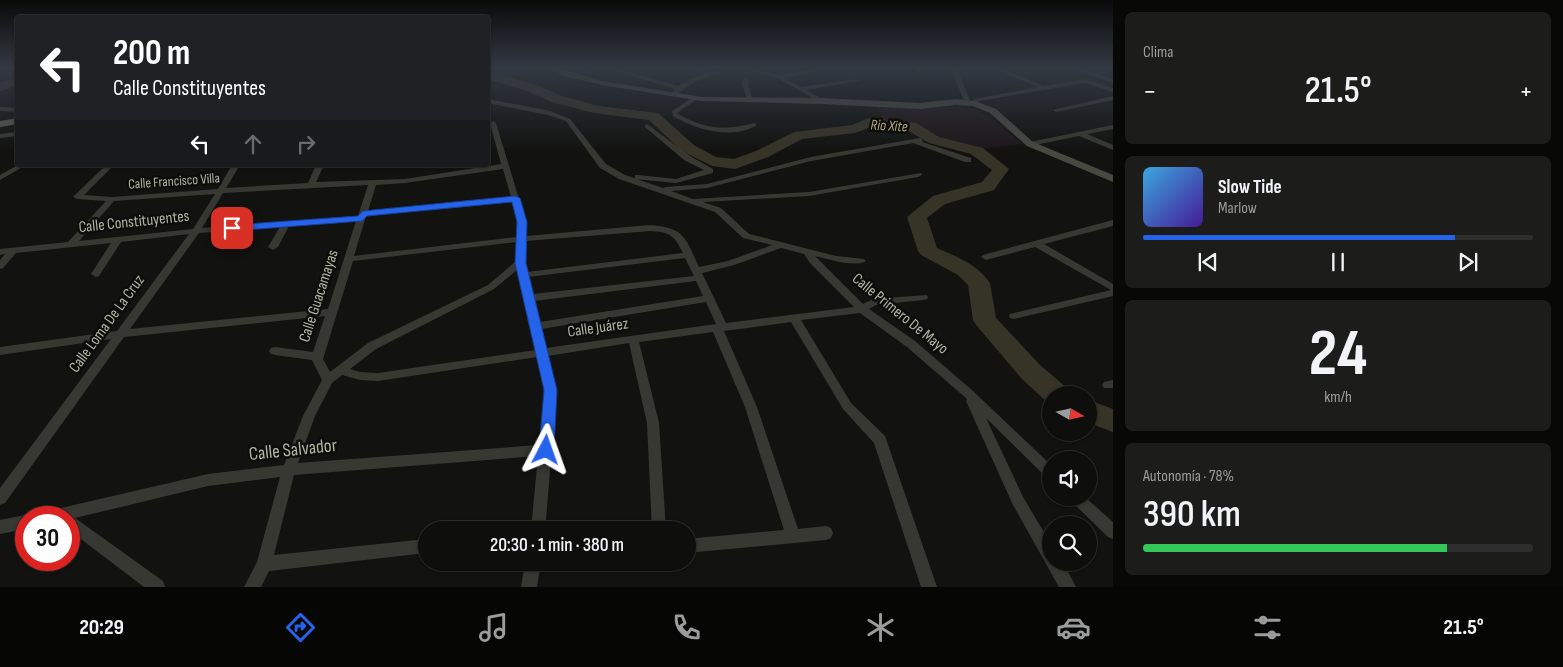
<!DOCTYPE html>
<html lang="es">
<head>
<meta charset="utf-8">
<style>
	body { margin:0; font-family:"Sofia Sans Condensed",sans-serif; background:#1c1c1b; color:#f1f3f6; height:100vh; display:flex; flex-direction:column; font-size:19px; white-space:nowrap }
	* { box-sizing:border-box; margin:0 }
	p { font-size:16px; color:#9b9c9d }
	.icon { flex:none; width:28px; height:28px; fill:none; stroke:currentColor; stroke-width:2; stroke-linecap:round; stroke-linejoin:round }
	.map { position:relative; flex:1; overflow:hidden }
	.sheet { display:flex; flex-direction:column; gap:12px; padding:12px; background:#080807; width:450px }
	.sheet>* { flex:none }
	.hud { position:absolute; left:15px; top:15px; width:475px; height:152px; border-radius:5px; box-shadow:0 1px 4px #0004,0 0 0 1px #2e2e2e; background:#202124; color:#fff; overflow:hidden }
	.needle { width:32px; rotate:99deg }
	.tools { position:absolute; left:1042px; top:386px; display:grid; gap:10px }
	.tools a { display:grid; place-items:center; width:55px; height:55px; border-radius:50%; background:#0e0e0d; box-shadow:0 1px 4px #0004,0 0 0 1px #2e2e2e; font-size:25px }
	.speed { position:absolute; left:15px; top:506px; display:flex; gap:10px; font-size:25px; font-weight:700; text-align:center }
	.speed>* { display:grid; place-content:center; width:65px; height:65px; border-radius:50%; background:#0e0e0d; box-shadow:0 1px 4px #0004,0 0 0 1px #2e2e2e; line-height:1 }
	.speed .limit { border:8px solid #d22; background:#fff; color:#111 }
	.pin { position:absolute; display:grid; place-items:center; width:42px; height:42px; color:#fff; margin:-21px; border-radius:10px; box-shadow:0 2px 8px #0006 }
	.me { position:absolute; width:55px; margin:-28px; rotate:4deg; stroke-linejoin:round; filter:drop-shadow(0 0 4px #0008) }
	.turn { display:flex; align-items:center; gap:18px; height:105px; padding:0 15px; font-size:22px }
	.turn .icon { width:65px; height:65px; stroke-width:2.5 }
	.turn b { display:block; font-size:35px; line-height:42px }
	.lanes { display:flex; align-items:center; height:48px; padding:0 15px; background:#0003; justify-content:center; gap:25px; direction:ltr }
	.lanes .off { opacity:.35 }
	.big { font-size:38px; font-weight:600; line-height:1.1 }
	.sheet .card { flex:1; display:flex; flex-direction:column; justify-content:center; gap:8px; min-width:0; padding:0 18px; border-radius:8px; background:#1c1c1b }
	.sheet .dial { align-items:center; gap:0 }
	.dial b { font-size:65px; line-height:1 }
	.song { display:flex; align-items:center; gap:15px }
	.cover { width:60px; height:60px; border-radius:8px; background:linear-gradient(135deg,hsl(200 70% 55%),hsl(260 70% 35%)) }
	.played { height:5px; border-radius:2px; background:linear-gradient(90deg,#2563eb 80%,#2e2e2e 80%) }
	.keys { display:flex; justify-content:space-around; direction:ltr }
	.heat { display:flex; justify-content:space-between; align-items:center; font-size:28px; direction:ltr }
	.charge { height:8px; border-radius:4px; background:linear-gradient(90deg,#34c759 78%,#2e2e2e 0) }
	.trip { position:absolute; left:418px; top:521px; width:278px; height:50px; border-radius:25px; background:#0e0e0d; box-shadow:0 1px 4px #0004,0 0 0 1px #2e2e2e; font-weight:600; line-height:50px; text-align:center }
	.tabs { display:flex; height:80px; justify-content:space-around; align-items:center; background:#060605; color:#9b9c9d }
	.tabs .icon { width:35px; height:35px }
	.tabs .current { color:#2563eb }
	.tabs b { font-size:22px; color:#f1f3f6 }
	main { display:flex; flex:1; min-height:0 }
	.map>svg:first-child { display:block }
</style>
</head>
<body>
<main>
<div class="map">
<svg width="1113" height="587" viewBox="0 0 1113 587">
	<rect width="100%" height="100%" fill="#121311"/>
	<path fill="#1d171a" d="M 952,106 C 986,107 998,126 1024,144 L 972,149 L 935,139 L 911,126 L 884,122 L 877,107 L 928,108 Z"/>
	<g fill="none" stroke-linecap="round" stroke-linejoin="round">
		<path fill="#363327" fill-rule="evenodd" d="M 488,71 L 537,85 L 562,96 L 599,106 L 658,113 L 694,145 L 716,157 L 734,159 L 756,151 L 794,132 L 852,125 L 869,118 L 916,123 L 939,137 L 983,148 L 1009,169 L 994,190 L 945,204 L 927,218 L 937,248 C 957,257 977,264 990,283 L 996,318 L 1040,365 L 1067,388 L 1071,395 L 1051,395 L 1051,403 L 1047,402 L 1022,379 L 977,326 L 973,320 L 968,285 L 958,275 L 921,255 L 918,251 L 907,217 L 933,196 L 982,182 L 992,170 L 971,154 L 929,143 L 907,130 L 871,127 L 855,133 L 802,139 L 768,157 L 735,169 L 712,166 L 682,151 L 649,120 L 594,113 L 552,102 L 527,91 L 488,79 Z
			M 18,77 L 18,85 L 0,91 L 0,83 Z
			M 1089,400 L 1113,409 L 1113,432 L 1089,423 Z"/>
		<path fill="#373832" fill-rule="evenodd" d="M 575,68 L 583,68 L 592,73 L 587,74 Z
			M 606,68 L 615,68 L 678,86 L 690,79 L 705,74 L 692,68 C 699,68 704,71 710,72 C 716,72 724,68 732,68 L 694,82 L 674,96 L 671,94 L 675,89 Z
			M 739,68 L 749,68 L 779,75 L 821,68 L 834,68 L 784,78 L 801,87 L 856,79 L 859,81 L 806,90 L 824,100 L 825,101 L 822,103 L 777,78 Z
			M 921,68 L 928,68 L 920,73 L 916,73 L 916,71 Z
			M 951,68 L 957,68 L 971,103 L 970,104 L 965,103 Z
			M 992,68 L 1000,68 L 1044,86 L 1085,79 L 1113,88 L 1113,92 L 1085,83 L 979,101 L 977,105 L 973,105 L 974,99 L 1038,87 Z
			M 1070,68 L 1079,68 L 1113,79 L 1113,83 Z
			M 746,78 L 749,80 L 748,85 L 753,102 L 748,101 L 742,85 L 743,80 Z
			M 695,96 L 697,97 L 697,99 L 677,113 L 678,114 C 705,129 724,131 754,123 L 757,125 C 732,140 697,130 673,116 L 672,111 Z
			M 1113,96 L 1113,100 L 1056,112 L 1053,110 Z
			M 488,99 L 550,111 L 570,119 L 606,164 L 625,175 L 663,188 L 666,187 L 707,184 L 811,157 L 920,138 L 923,140 L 922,142 L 971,158 L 971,162 L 965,162 L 913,143 L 811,161 L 707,188 L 671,191 L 693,199 L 809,192 L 921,173 L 922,175 L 918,177 L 809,196 L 703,202 L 721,208 L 749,234 L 836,256 L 864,259 L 866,261 C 856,268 827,259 815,256 L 863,304 L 873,299 L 927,295 L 928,297 L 927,299 L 923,300 L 876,305 L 869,309 L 915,341 L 973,391 L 1051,465 L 1051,479 L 1046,477 L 986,418 L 1023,497 L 1051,544 L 1051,562 L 1063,562 L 1076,587 L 1059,587 L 1013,505 L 966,401 L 967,399 L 907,347 L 860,313 L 801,320 L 851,403 L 885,436 L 937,587 L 921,587 L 874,443 L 843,409 L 791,322 L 724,331 L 757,407 L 798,529 L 826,526 L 831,528 L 833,533 L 831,538 L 826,540 L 686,553 L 686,539 L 784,530 L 745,407 L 713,332 L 639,342 L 659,423 L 666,530 L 652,530 L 647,423 L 629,343 L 548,356 L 557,390 L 545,530 L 531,530 L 538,456 L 294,475 L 274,555 L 426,539 L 426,553 L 269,571 L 261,587 L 244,587 L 257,562 L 280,477 L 208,486 L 75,518 L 163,581 L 165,587 L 144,587 L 69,530 L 69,518 L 41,518 L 43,513 L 48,511 L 208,474 L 284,465 L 303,416 L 322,380 L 312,360 L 275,355 L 271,354 L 269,351 L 271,348 L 275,347 L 313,352 L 325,316 L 124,337 L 5,503 L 0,505 L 0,488 L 111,339 L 0,355 L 0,347 L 117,331 L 189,234 L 121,242 L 99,276 L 96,277 L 91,274 L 111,243 L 16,253 L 3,268 L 0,269 L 0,260 L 5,254 L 0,255 L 0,249 L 68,242 L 106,201 L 77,199 L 73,197 L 106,165 L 114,165 L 84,195 L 112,197 L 218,189 L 232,165 L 240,165 L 226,188 L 308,183 L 316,165 L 324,165 L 316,182 L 405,179 L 501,164 L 490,123 L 493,121 L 496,123 L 526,222 L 526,236 L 650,225 C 686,228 685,238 699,267 L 728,261 L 772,245 L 743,238 L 715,212 L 619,179 L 600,168 L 566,121 L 548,115 L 488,103 ZM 503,169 L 511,197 L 368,211 L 376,185 L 405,183 ZM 368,185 L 358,216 L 202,228 L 223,193 ZM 215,194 L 193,229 L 79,241 L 114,201 ZM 512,202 L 518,222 L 517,237 L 354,256 L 366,216 ZM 356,221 L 328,309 L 130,329 L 199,233 L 280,227 L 268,247 L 273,250 L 278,247 L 289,226 ZM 650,231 C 670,232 674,235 683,253 L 527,272 L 525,263 L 526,241 ZM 517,242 L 515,262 L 488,285 L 368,343 L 330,372 L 323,359 L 353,261 ZM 781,248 L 804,254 L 810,263 L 854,307 L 726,323 L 702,273 L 734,265 ZM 685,258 L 694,276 L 533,294 L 528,277 ZM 517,270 L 536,350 L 378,373 L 360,372 L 350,369 L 376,349 L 494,289 ZM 696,281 L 703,296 L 540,322 L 534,301 ZM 706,302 L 716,324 L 546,348 L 541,329 ZM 537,357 L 545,390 L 539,445 L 298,463 L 315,416 L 332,383 L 342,375 L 360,380 L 378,381 Z
			M 0,107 L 18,108 L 18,112 L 0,111 Z
			M 647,124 L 690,156 L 713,169 L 713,173 L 676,183 L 635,179 L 635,175 L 638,175 L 676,179 L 704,170 L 684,160 L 645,127 L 645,125 Z
			M 1113,125 L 1113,129 L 1087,134 L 1113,145 L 1113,150 L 1079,136 L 1030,146 L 1027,144 L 1030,142 Z
			M 18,132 L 18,136 L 0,138 L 0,134 Z
			M 18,165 L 26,165 L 0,180 L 0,175 Z
			M 1113,220 L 1113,226 L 1044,244 L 1113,284 L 1113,296 L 1014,319 L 1010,318 L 1009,316 L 1010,314 L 1111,290 L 1035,247 L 986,260 L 981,257 L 983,255 Z
			M 1113,380 L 1113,388 L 1104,388 L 1102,385 L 1104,382 Z
			M 1070,498 L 1086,498 L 1113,522 L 1113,539 L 1108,537 L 1072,502 Z
			M 26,515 L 31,518 L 26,518 L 26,529 L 0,534 L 0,520 Z
			M 525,562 L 541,562 L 537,587 L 521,587 Z"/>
		<path fill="#474840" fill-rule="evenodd" d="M 548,68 L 559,68 L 602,81 L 702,97 L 822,98 L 920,103 L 956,99 L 975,101 L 996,109 L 1033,142 L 1113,175 L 1113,182 L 1027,146 L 990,113 L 973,106 L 956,105 L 920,109 L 822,104 L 702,101 L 602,85 L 564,76 Z"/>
		<path fill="#56574e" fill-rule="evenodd" d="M 18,118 L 18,124 L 0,127 L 0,121 Z"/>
	</g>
	<linearGradient id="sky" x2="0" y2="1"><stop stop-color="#0a0a09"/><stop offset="0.45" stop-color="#333943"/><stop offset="1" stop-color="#333943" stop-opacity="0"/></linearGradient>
	<rect width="1113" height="150" fill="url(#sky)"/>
	<path fill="#2563eb" stroke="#184099" d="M 515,196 L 520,198 L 527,222 L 526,263 L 557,390 L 554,450 L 552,454 L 546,456 L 541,454 L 539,450 L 544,390 L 515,263 L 517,222 L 512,202 L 367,216 L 362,221 L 232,231 L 227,228 L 232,225 L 358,216 L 363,211 Z"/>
	<g text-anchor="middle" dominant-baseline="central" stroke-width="5" stroke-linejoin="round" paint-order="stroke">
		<g font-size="14" fill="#b3b3a2" stroke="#0d0d0c">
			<text transform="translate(174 181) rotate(-4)">Calle Francisco Villa</text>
		</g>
		<g font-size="15" font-style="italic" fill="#b0a478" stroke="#0d0d0c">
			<text transform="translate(889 126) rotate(3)">Rio Xite</text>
		</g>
		<g font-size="16" fill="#b3b3a2" stroke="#0d0d0c">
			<text transform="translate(134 222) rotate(-6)">Calle Constituyentes</text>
			<text transform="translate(319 296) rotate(-72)">Calle Guacamayas</text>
			<text transform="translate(900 314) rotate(39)">Calle Primero De Mayo</text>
			<text transform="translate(107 324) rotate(-54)">Calle Loma De La Cruz</text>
			<text transform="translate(598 328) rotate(-8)">Calle Juárez</text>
		</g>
		<g font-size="19" fill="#b3b3a2" stroke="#0d0d0c">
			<text transform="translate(293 450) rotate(-6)">Calle Salvador</text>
		</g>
	</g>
</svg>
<div class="tools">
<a><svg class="needle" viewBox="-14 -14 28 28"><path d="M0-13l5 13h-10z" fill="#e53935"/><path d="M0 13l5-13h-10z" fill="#9b9c9d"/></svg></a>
<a><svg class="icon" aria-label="sound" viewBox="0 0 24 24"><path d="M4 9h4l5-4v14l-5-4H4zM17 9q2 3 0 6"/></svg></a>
<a><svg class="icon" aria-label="search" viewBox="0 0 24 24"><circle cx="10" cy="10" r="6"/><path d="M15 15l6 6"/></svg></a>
</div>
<div class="speed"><div class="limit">30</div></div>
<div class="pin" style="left:232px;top:228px;background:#d93025"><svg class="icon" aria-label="arrive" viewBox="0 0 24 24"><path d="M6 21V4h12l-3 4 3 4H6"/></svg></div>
<svg class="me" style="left:546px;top:450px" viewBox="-20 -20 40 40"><path d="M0-17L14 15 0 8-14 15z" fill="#2563eb" stroke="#fff" stroke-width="4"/></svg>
<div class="trip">20:30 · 1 min · 380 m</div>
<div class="hud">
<div class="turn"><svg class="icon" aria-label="left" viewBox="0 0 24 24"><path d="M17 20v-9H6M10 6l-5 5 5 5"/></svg><div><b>200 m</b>Calle Constituyentes</div></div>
<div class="lanes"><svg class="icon" aria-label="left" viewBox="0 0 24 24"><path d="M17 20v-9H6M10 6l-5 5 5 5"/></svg><svg class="icon off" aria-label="ahead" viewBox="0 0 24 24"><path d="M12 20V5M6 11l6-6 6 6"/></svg><svg class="icon off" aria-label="right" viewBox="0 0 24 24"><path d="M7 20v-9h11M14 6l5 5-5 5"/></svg></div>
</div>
</div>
<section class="sheet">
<div class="card"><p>Clima</p>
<div class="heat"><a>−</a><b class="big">21.5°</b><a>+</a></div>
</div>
<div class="card">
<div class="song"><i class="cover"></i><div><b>Slow Tide</b><p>Marlow</p></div></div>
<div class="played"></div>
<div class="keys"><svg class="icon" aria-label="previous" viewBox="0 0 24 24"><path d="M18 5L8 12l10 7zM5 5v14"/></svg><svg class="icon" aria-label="pause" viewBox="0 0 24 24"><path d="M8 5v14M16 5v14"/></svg><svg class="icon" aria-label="next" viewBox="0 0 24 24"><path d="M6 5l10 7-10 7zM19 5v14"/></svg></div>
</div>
<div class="card dial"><b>24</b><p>km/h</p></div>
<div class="card"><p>Autonomía · 78%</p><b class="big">390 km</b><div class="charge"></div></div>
</section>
</main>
<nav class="tabs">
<b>20:29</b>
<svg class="icon current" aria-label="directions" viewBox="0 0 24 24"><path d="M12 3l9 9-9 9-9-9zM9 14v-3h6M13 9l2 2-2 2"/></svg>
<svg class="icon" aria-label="music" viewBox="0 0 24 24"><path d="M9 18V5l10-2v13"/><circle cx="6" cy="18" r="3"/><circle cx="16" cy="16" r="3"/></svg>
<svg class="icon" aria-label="phone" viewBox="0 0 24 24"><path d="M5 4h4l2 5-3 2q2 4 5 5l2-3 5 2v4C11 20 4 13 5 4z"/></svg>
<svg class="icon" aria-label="climate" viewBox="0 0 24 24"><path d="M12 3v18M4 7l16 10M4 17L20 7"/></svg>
<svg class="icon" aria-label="car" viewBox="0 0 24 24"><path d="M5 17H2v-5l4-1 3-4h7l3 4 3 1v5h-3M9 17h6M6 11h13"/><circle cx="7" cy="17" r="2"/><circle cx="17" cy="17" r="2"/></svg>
<svg class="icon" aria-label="filters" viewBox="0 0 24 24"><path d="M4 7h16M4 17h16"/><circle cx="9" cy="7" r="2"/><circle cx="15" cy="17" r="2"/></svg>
<b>21.5°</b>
</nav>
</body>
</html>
